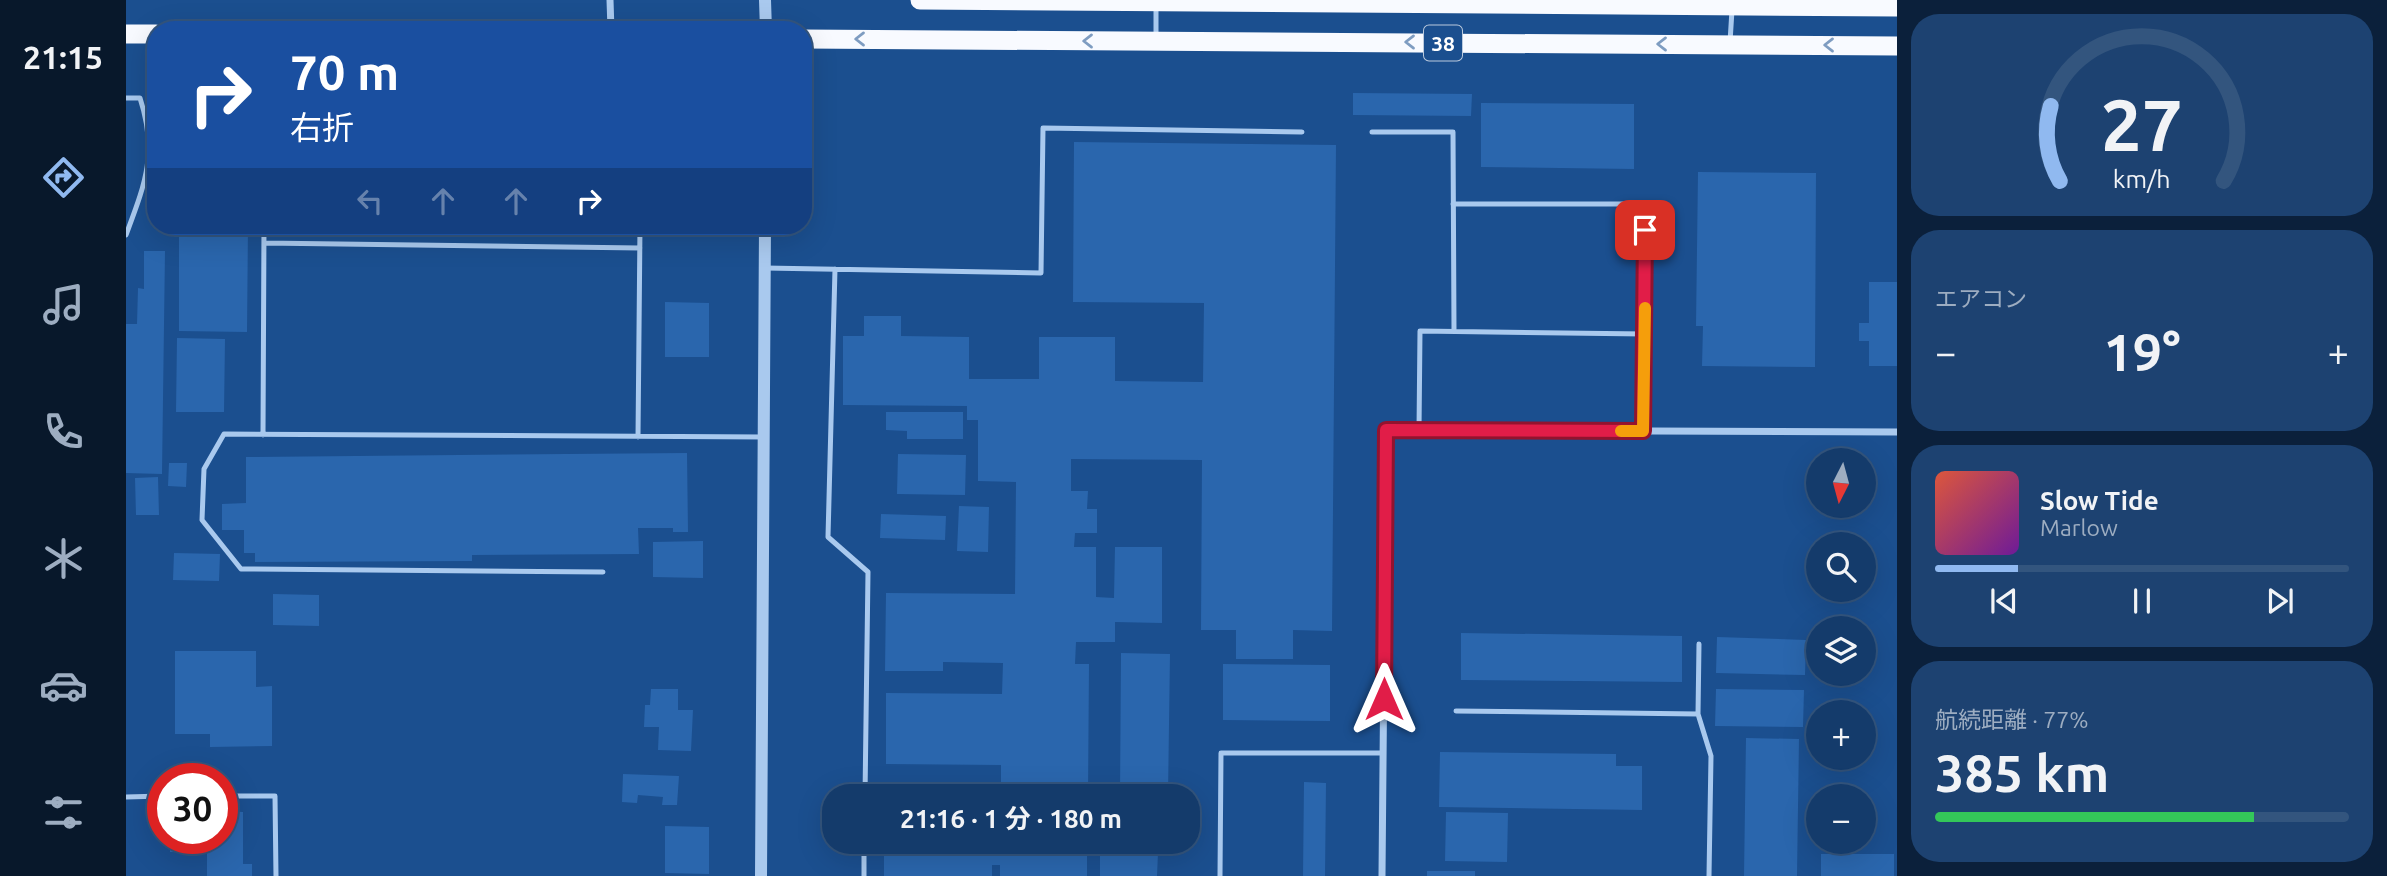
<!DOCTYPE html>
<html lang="ja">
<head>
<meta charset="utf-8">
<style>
	body { margin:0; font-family:Ubuntu,"Noto Sans JP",sans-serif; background:#1d4271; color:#f1f3f6; height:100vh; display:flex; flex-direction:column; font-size:26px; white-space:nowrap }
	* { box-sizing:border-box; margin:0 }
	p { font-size:23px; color:#9dadc1 }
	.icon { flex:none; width:38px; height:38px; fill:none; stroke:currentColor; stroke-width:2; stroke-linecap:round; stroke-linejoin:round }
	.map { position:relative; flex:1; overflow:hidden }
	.sheet { display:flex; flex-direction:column; gap:14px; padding:14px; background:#0b203b; width:490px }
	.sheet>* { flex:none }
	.top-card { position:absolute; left:21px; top:21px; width:665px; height:214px; border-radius:28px; box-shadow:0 7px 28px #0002,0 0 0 2px #33557e; background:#1a4fa0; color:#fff; overflow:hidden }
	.needle { width:46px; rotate:186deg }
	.fabs { position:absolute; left:1680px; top:448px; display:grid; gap:14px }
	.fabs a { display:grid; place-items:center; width:70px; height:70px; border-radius:50%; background:#143b6b; box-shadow:0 7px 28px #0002,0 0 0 2px #33557e; font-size:35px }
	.speed { position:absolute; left:21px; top:763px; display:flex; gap:14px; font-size:35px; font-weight:700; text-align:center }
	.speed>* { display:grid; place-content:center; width:91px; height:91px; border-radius:50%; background:#143b6b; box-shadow:0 7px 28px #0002,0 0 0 2px #33557e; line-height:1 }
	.speed .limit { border:10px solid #d22; background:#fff; color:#111 }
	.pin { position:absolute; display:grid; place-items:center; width:60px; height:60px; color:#fff; margin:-30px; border-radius:14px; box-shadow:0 4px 10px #0006 }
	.me { position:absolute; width:77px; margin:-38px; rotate:0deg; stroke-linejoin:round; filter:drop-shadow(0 0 5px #0008) }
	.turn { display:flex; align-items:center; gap:24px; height:147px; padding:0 28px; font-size:32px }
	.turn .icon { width:91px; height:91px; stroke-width:2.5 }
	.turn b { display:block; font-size:49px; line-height:60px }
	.lanes { display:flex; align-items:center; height:66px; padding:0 28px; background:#0003; justify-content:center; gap:35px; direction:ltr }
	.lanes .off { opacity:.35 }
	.big { font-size:52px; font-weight:700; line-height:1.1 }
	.sheet .widget { flex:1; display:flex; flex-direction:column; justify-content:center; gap:10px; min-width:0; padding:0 24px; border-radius:28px; background:#1d4271 }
	.sheet .dial { align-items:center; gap:0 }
	.dial svg { height:182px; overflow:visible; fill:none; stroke:#33557e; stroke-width:7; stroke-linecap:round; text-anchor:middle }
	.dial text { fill:#f1f3f6; stroke:none }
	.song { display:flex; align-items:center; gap:21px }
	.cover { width:84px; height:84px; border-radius:10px; background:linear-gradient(135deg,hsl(10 70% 55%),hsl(280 70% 35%)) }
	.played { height:7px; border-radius:4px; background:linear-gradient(90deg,#90b9f0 20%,#33557e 20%) }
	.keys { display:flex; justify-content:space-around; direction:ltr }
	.heat { display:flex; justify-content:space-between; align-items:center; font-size:38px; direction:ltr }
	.charge { height:10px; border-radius:5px; background:linear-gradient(90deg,#34c759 77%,#33557e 0) }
	.trip { position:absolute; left:696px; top:784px; width:378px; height:70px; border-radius:28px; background:#143b6b; box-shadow:0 7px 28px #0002,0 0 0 2px #33557e; font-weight:700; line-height:70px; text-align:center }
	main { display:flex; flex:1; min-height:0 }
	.dock { display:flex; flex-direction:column; width:126px; justify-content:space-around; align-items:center; background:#08182b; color:#9dadc1 }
	.dock .icon { width:49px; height:49px }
	.dock .on { color:#90b9f0 }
	.dock b { font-size:32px; color:#f1f3f6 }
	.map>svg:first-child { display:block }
</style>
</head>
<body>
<main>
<nav class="dock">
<b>21:15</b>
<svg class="icon on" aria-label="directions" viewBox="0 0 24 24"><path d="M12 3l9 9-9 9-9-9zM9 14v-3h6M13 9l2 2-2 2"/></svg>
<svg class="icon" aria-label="music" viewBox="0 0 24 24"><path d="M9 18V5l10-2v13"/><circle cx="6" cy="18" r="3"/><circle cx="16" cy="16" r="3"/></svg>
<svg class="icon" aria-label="phone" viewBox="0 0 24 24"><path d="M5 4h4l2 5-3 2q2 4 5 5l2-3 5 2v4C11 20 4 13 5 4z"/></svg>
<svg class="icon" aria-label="climate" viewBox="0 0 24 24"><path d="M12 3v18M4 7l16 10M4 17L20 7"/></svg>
<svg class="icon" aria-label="car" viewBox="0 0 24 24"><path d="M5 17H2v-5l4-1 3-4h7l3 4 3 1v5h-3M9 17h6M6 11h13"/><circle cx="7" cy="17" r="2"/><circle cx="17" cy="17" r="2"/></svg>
<svg class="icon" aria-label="filters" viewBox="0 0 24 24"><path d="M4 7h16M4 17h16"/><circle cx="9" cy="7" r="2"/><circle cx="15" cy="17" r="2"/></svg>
</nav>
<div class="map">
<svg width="1771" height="876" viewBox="0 0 1771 876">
	<rect width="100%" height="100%" fill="#1b4f8f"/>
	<path fill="#2a66ad" d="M 1227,93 L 1346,94 L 1345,116 L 1227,115 Z
		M 1355,103 L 1508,104 L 1508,169 L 1355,167 Z
		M 948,142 L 1210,145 L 1206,631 L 1167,630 L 1167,659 L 1110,659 L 1110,630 L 1075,630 L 1076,460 L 945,459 L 945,491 L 962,491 L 961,509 L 971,509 L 971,533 L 949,533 L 948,547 L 970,547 L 970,597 L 988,598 L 989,547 L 1036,547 L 1036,623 L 989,622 L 989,642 L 950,642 L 949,664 L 963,664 L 962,796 L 875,796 L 875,765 L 760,764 L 760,693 L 876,694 L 877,663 L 817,662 L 817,671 L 759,671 L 760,593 L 889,594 L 890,482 L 852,481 L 852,420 L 841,420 L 841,406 L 717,405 L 717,336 L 738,336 L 738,316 L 775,316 L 775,336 L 843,337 L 843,379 L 913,379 L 913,337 L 989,337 L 989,381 L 1077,382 L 1078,303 L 947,302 Z
		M 1572,172 L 1690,173 L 1689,367 L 1576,366 L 1577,326 L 1570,326 Z
		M 53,226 L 122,226 L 121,332 L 53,331 Z
		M 18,251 L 39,251 L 36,474 L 0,473 L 0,324 L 11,324 L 12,288 L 18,289 Z
		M 1743,282 L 1771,282 L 1771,366 L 1743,366 L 1743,341 L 1733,341 L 1733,323 L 1743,323 Z
		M 539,302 L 583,303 L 583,357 L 539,357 Z
		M 51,338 L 99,339 L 98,412 L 50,412 Z
		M 760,412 L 837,412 L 837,439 L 781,439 L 781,431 L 760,430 Z
		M 561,453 L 562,532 L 547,532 L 547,528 L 512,528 L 513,554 L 346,555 L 346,561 L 129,562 L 129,553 L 118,553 L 118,530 L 96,530 L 96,504 L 120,503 L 120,457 Z
		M 772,454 L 840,455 L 839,495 L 771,494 Z
		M 43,463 L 61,463 L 60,487 L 42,486 Z
		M 32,477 L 33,515 L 10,515 L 9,478 Z
		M 833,506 L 863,507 L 862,552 L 831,551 Z
		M 755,514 L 820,516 L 819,540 L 754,538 Z
		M 577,541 L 577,578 L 527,577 L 527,542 Z
		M 48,553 L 94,554 L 93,581 L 47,580 Z
		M 147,594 L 193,595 L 193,626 L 147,625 Z
		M 1335,633 L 1556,636 L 1556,682 L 1335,680 Z
		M 1591,637 L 1680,640 L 1679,675 L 1590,673 Z
		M 49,651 L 130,651 L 130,687 L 146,686 L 146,746 L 84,747 L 84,734 L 49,734 Z
		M 995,653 L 1044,654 L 1042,796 L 994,796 Z
		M 1097,664 L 1204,665 L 1204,721 L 1097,720 Z
		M 525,689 L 552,689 L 552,710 L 567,710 L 565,751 L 532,750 L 533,727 L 518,727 L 519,705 L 524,705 Z
		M 1590,689 L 1678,690 L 1677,727 L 1589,726 Z
		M 1620,738 L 1673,739 L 1671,876 L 1618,876 Z
		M 1314,752 L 1490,754 L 1490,766 L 1516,766 L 1516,810 L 1313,807 Z
		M 497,774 L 553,776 L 551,805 L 536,805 L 537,797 L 512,795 L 511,803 L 496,802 Z
		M 1178,782 L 1200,783 L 1199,876 L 1177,876 Z
		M 96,811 L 117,812 L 117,864 L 126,864 L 126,876 L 81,876 L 81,853 L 44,852 L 44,838 L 96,838 Z
		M 1320,812 L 1382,813 L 1381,862 L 1319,861 Z
		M 539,826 L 583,827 L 583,874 L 539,873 Z
		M 758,842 L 1002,842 L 1002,845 L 961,844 L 961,876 L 874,876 L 874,865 L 866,865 L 866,876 L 758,876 Z
		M 974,852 L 1032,853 L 1031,876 L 974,876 Z
		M 1695,854 L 1768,854 L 1768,876 L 1695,876 Z
		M 1301,871 L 1349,871 L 1349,876 L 1301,876 Z"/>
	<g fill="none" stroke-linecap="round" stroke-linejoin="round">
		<path stroke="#a9c9ee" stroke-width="5" d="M 1030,39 L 1030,7
			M 1604,42 L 1606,10
			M 0,98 L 14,98 C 32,153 19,184 0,235
			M 1246,132 L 1327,132 L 1328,329
			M 1327,204 L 1519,204 L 1519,334
			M 138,243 L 514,248
			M 639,268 L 915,273 L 917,128 L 1176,132
			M 709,269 L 702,537 L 742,572 L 739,796
			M 1293,430 L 1294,331 L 1519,334 L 1517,431
			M 137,435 L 138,226
			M 512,437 L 514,226
			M 477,572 L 115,569 L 76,520 L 78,469 L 98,434 L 638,437
			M 1330,711 L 1572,714 L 1585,756 L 1583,876
			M 1572,714 L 1573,644
			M 96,796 L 149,796 L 150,876
			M 0,797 L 37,796
			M 738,876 L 738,842
			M 1094,876 L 1095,753 L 1257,753"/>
		<path stroke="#a9c9ee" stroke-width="7" d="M 484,0 L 485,30
			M 1256,876 L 1260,430 L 1771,432"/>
		<path stroke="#a9c9ee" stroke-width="12" d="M 639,0 L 640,30
			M 635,876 L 639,226"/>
		<path stroke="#f8faff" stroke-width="19" d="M 794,0 L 1771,7
			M 0,34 L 30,34
			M 677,39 L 1771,46"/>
	</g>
	<defs><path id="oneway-chevron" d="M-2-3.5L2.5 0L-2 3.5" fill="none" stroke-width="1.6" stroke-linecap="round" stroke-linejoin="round" transform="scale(1.75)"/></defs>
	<g stroke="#7e9cc1">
		<use href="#oneway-chevron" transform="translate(734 39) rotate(-180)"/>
		<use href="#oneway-chevron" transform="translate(962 41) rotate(-180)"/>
		<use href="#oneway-chevron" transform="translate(1284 42) rotate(-180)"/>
		<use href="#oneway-chevron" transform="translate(1536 44) rotate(-180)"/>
		<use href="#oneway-chevron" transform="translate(1703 45) rotate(-180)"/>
	</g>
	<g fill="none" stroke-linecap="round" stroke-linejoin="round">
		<g stroke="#92132f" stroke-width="18">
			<path id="route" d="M 1258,699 L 1260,430 L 1517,431 L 1519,230"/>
		</g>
		<use href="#route" stroke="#e11d48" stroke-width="12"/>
		<path stroke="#f59e0b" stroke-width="12" d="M 1495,431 L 1517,431 L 1519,308"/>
	</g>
	<g text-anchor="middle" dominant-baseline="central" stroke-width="7" stroke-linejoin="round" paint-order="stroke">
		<rect fill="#1b4f8f" stroke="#bbcadd" stroke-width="2" x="1298" y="25.5" width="38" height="35" rx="5"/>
		<g font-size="21" font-weight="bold" fill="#fff">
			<text x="1317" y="43">38</text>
		</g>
	</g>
</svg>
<div class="fabs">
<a><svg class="needle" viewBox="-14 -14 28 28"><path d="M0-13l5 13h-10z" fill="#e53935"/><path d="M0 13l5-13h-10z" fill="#9dadc1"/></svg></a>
<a><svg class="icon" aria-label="search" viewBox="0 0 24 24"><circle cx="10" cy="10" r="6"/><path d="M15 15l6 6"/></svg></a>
<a><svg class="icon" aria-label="layers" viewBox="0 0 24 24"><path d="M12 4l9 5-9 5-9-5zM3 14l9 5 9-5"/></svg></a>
<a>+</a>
<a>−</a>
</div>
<div class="speed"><div class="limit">30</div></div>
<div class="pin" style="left:1519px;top:230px;background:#d93025"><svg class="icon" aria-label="arrive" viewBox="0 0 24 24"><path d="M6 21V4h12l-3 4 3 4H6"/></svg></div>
<svg class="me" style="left:1258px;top:699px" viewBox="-20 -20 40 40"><path d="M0-17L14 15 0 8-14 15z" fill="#e11d48" stroke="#fff" stroke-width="4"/></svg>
<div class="trip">21:16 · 1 分 · 180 m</div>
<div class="top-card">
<div class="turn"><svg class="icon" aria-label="right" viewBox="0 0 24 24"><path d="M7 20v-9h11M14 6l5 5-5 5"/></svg><div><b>70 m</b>右折</div></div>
<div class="lanes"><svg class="icon off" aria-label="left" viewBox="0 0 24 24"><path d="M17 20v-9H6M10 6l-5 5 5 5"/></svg><svg class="icon off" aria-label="ahead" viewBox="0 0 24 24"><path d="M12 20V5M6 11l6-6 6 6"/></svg><svg class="icon off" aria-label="ahead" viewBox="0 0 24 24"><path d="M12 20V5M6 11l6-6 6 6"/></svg><svg class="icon" aria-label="right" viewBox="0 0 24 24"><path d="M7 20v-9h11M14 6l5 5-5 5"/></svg></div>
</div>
</div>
<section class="sheet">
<div class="widget dial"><svg viewBox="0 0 100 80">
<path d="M14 69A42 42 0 1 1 86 69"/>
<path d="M14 69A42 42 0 0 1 10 36" stroke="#90b9f0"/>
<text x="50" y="56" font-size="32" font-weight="700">27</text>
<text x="50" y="72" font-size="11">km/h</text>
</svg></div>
<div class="widget"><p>エアコン</p>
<div class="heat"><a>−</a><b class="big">19°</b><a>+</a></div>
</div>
<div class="widget">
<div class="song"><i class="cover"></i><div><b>Slow Tide</b><p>Marlow</p></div></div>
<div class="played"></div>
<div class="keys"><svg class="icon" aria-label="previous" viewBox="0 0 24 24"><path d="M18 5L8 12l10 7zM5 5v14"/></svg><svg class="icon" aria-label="pause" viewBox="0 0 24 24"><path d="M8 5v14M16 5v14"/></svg><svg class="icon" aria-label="next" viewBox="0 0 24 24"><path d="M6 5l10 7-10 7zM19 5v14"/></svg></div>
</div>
<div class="widget"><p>航続距離 · 77%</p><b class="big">385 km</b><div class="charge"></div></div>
</section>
</main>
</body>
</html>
